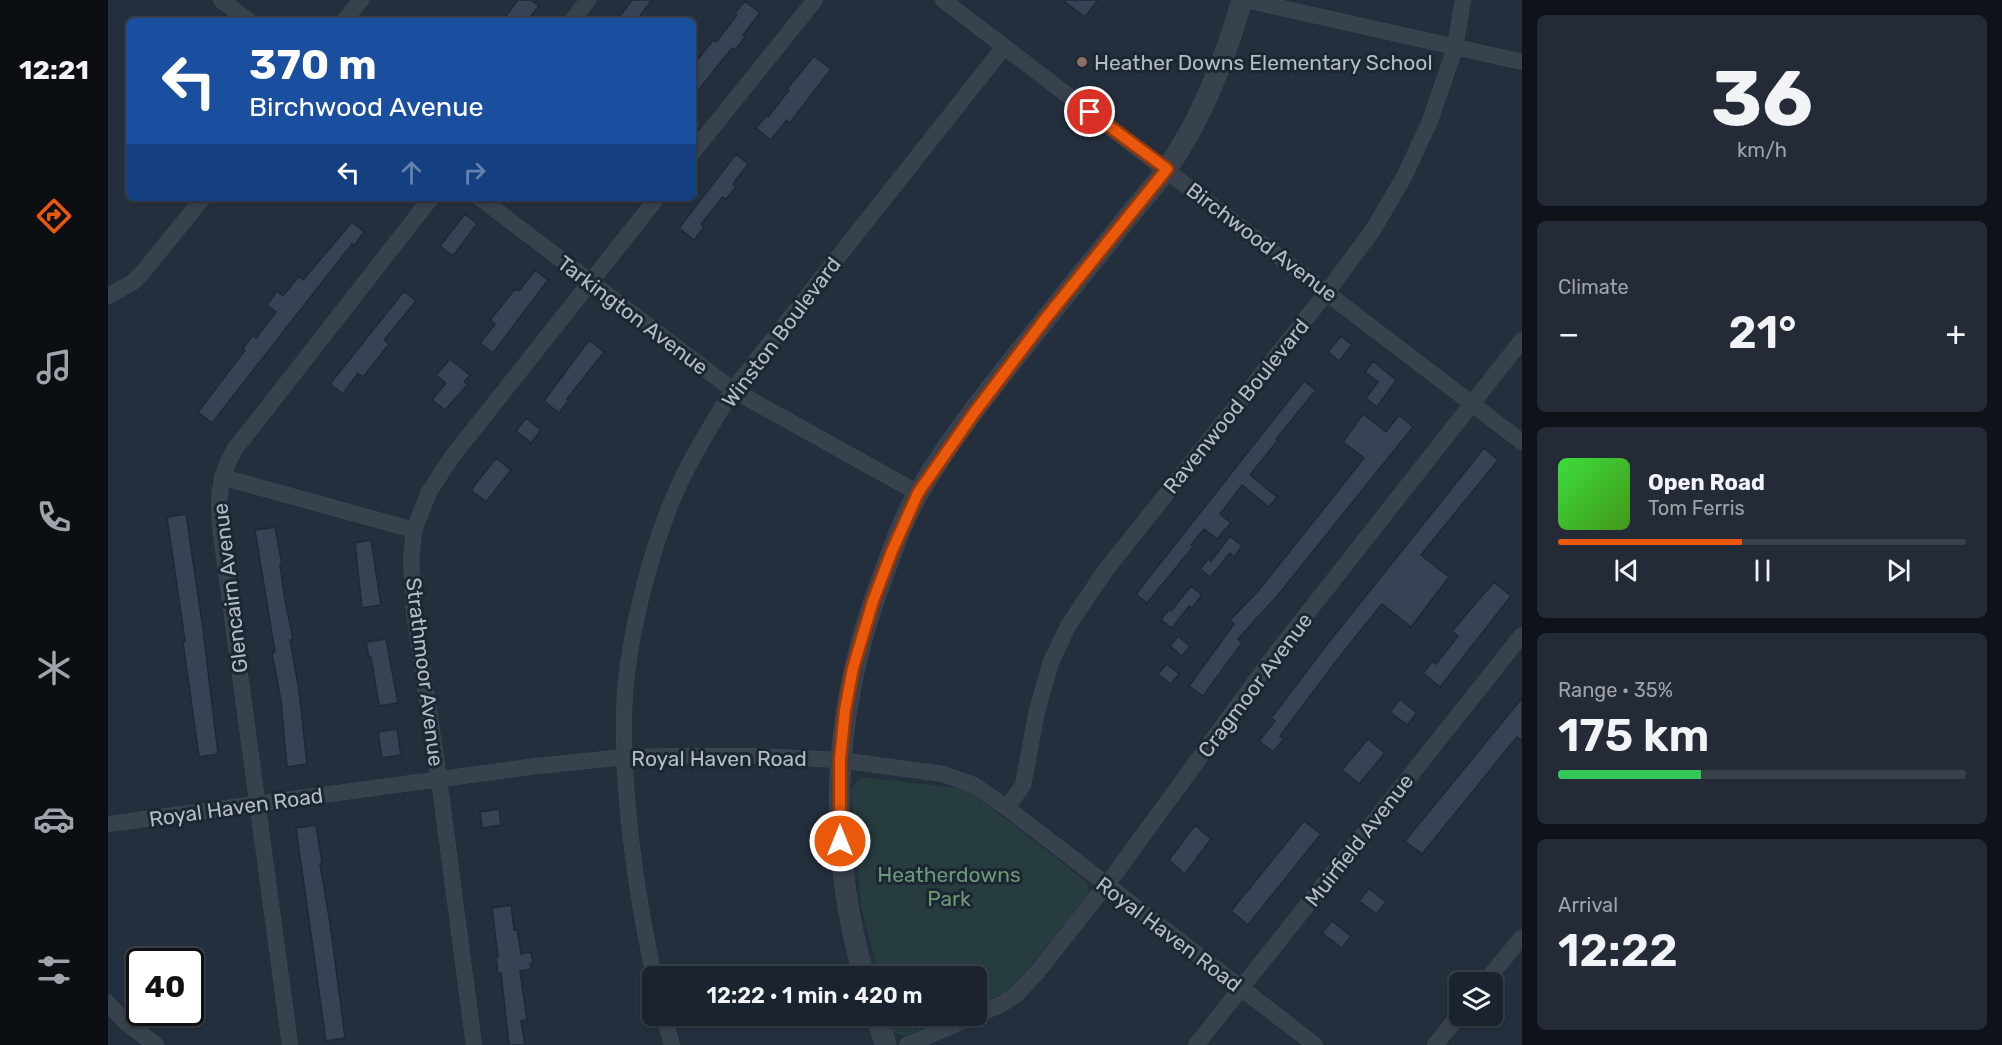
<!DOCTYPE html>
<html lang="en">
<head>
<meta charset="utf-8">
<style>
	body { margin:0; font-family:Rubik,sans-serif; background:#242b36; color:#f1f3f6; height:100vh; display:flex; flex-direction:column; font-size:22px; white-space:nowrap }
	* { box-sizing:border-box; margin:0 }
	p { font-size:20px; color:#a0a4aa }
	.icon { flex:none; width:33px; height:33px; fill:none; stroke:currentColor; stroke-width:2; stroke-linecap:round; stroke-linejoin:round }
	.map { position:relative; flex:1; overflow:hidden }
	.panel { display:flex; flex-direction:column; gap:15px; padding:15px; background:#0f1319; width:480px }
	.panel>* { flex:none }
	.guide { position:absolute; left:18px; top:18px; width:570px; height:183px; border-radius:9px; box-shadow:0 2px 4px #0004,0 0 0 2px #39404a; background:#1a4fa0; color:#fff; overflow:hidden }
	.controls { position:absolute; left:1341px; top:972px; display:grid; gap:12px }
	.controls a { display:grid; place-items:center; width:54px; height:54px; border-radius:9px; background:#1b232e; box-shadow:0 2px 4px #0004,0 0 0 2px #39404a; font-size:30px }
	.speed { position:absolute; left:18px; top:948px; display:flex; gap:12px; font-size:30px; font-weight:700; text-align:center }
	.speed>* { display:grid; place-content:center; width:78px; height:78px; border-radius:50%; background:#1b232e; box-shadow:0 2px 4px #0004,0 0 0 2px #39404a; line-height:1 }
	.speed .limit { border:3px solid #111; border-radius:9px; background:#fff; color:#111 }
	.pin { position:absolute; display:grid; place-items:center; width:51px; height:51px; color:#fff; margin:-26px; border:3px solid #fff; border-radius:50%; box-shadow:0 2px 6px #0007 }
	.me { position:absolute; width:66px; margin:-33px; rotate:0deg; stroke-linejoin:round; filter:drop-shadow(0 0 4px #0008) }
	.turn { display:flex; align-items:center; gap:21px; height:126px; padding:0 24px; font-size:27px }
	.turn .icon { width:78px; height:78px; stroke-width:2.5 }
	.turn b { display:block; font-size:42px; line-height:51px }
	.lanes { display:flex; align-items:center; height:57px; padding:0 24px; background:#0003; justify-content:center; gap:30px; direction:ltr }
	.lanes .off { opacity:.35 }
	.big { font-size:45px; font-weight:600; line-height:1.1 }
	.panel .widget { flex:1; display:flex; flex-direction:column; justify-content:center; gap:9px; min-width:0; padding:0 21px; border-radius:9px; background:#242b36 }
	.panel .dial { align-items:center; gap:0 }
	.dial b { font-size:78px; line-height:1 }
	.song { display:flex; align-items:center; gap:18px }
	.cover { width:72px; height:72px; border-radius:9px; background:linear-gradient(135deg,hsl(120 70% 55%),hsl(100 70% 35%)) }
	.played { height:6px; border-radius:3px; background:linear-gradient(90deg,#ea580c 45%,#39404a 45%) }
	.keys { display:flex; justify-content:space-around; direction:ltr }
	.heat { display:flex; justify-content:space-between; align-items:center; font-size:33px; direction:ltr }
	.charge { height:9px; border-radius:4px; background:linear-gradient(90deg,#34c759 35%,#39404a 0) }
	.trip { position:absolute; left:534px; top:966px; width:345px; height:60px; border-radius:9px; background:#1b232e; box-shadow:0 2px 4px #0004,0 0 0 2px #39404a; font-weight:600; line-height:60px; text-align:center }
	main { display:flex; flex:1; min-height:0 }
	.dock { display:flex; flex-direction:column; width:108px; justify-content:space-around; align-items:center; background:#0b0e12; color:#a0a4aa }
	.dock .icon { width:42px; height:42px }
	.dock .selected { color:#ea580c }
	.dock b { font-size:27px; color:#f1f3f6 }
	.map>svg:first-child { display:block }
</style>
</head>
<body>
<main>
<nav class="dock">
<b>12:21</b>
<svg class="icon selected" aria-label="directions" viewBox="0 0 24 24"><path d="M12 3l9 9-9 9-9-9zM9 14v-3h6M13 9l2 2-2 2"/></svg>
<svg class="icon" aria-label="music" viewBox="0 0 24 24"><path d="M9 18V5l10-2v13"/><circle cx="6" cy="18" r="3"/><circle cx="16" cy="16" r="3"/></svg>
<svg class="icon" aria-label="phone" viewBox="0 0 24 24"><path d="M5 4h4l2 5-3 2q2 4 5 5l2-3 5 2v4C11 20 4 13 5 4z"/></svg>
<svg class="icon" aria-label="climate" viewBox="0 0 24 24"><path d="M12 3v18M4 7l16 10M4 17L20 7"/></svg>
<svg class="icon" aria-label="car" viewBox="0 0 24 24"><path d="M5 17H2v-5l4-1 3-4h7l3 4 3 1v5h-3M9 17h6M6 11h13"/><circle cx="7" cy="17" r="2"/><circle cx="17" cy="17" r="2"/></svg>
<svg class="icon" aria-label="filters" viewBox="0 0 24 24"><path d="M4 7h16M4 17h16"/><circle cx="9" cy="7" r="2"/><circle cx="15" cy="17" r="2"/></svg>
</nav>
<div class="map">
<svg width="1414" height="1045" viewBox="0 0 1414 1045">
	<rect width="100%" height="100%" fill="#242f3e"/>
	<path fill="#263c3f" d="M 753,777 L 859,789 L 979,882 L 981,894 L 903,990 L 869,1005 L 868,976 L 771,976 L 753,907 L 743,789 Z
		M 781,1016 L 844,1016 L 797,1036 L 785,1032 Z"/>
	<path fill="#364354" stroke="#1f2835" stroke-width="1.5" d="M 410,0 L 423,0 L 431,6 L 419,21 L 394,21 Z
		M 524,0 L 544,0 L 528,21 L 508,21 Z
		M 954,0 L 990,0 L 977,17 Z
		M 637,1 L 652,13 L 635,35 L 637,37 L 627,50 L 624,48 L 585,97 L 585,66 L 605,40 L 608,42 L 629,15 L 627,13 Z
		M 706,56 L 723,69 L 682,123 L 679,120 L 663,140 L 648,128 L 658,116 L 660,117 L 681,90 L 679,89 Z
		M 628,154 L 640,164 L 625,184 L 628,187 L 618,199 L 615,197 L 593,224 L 596,227 L 586,240 L 571,228 Z
		M 357,214 L 369,224 L 345,256 L 332,246 Z
		M 244,222 L 256,232 L 246,246 L 244,244 L 104,423 L 90,412 L 137,350 L 135,348 L 145,335 L 148,338 L 168,312 L 159,305 L 169,291 L 175,296 L 191,276 L 195,280 Z
		M 427,270 L 440,280 L 385,353 L 372,343 L 387,324 L 382,320 L 407,289 L 411,291 Z
		M 296,291 L 308,301 L 276,340 L 281,344 L 255,377 L 250,373 L 235,394 L 222,384 Z
		M 1233,336 L 1244,345 L 1231,361 L 1220,352 Z
		M 481,340 L 496,352 L 459,399 L 461,400 L 451,413 L 436,401 Z
		M 342,359 L 362,375 L 356,382 L 360,384 L 337,410 L 324,400 L 338,383 L 328,375 Z
		M 1265,361 L 1288,380 L 1269,407 L 1258,398 L 1270,382 L 1257,372 Z
		M 1196,381 L 1208,390 L 1168,439 L 1170,440 L 1142,475 L 1169,497 L 1161,507 L 1134,485 L 1112,514 L 1123,523 L 1109,539 L 1096,529 L 1083,545 L 1085,547 L 1039,603 L 1028,594 Z
		M 1255,414 L 1278,432 L 1291,415 L 1305,427 L 1170,595 L 1130,639 L 1134,643 L 1095,696 L 1081,686 L 1126,624 L 1122,620 L 1151,590 L 1256,458 L 1235,442 Z
		M 418,418 L 433,430 L 423,443 L 408,431 Z
		M 1376,448 L 1390,460 L 1313,555 L 1341,577 L 1303,627 L 1274,604 L 1233,655 L 1172,736 L 1176,739 L 1165,752 L 1151,741 L 1167,721 L 1163,718 L 1224,638 Z
		M 388,458 L 403,470 L 378,502 L 363,490 Z
		M 78,514 L 95,629 L 110,754 L 91,757 L 75,642 L 77,641 L 59,517 Z
		M 167,527 L 174,565 L 172,565 L 177,600 L 185,639 L 182,640 L 191,690 L 199,764 L 179,767 L 173,701 L 164,653 L 167,652 L 147,530 Z
		M 1122,536 L 1134,546 L 1126,557 L 1122,553 L 1102,577 L 1092,569 L 1100,559 L 1103,561 Z
		M 263,540 L 273,605 L 254,608 L 247,543 Z
		M 1386,582 L 1403,596 L 1332,687 L 1315,673 L 1325,661 L 1328,664 L 1350,636 L 1344,631 Z
		M 1083,586 L 1094,595 L 1084,608 L 1081,606 L 1064,628 L 1053,620 L 1061,609 L 1063,611 Z
		M 1070,636 L 1082,646 L 1074,656 L 1062,646 Z
		M 278,639 L 290,703 L 271,706 L 263,657 L 261,657 L 258,642 Z
		M 1059,664 L 1071,674 L 1063,684 L 1050,674 Z
		M 1414,698 L 1414,741 L 1409,737 L 1314,854 L 1297,841 Z
		M 1292,699 L 1309,713 L 1299,725 L 1282,712 Z
		M 289,729 L 293,755 L 274,758 L 270,732 Z
		M 1260,739 L 1277,753 L 1251,784 L 1234,770 Z
		M 391,809 L 393,825 L 374,828 L 372,812 Z
		M 1196,821 L 1213,834 L 1140,925 L 1123,911 Z
		M 208,825 L 214,863 L 212,864 L 222,923 L 237,1038 L 218,1041 L 188,828 Z
		M 1087,825 L 1103,839 L 1077,874 L 1061,860 Z
		M 1261,888 L 1278,902 L 1268,914 L 1251,901 Z
		M 403,905 L 406,930 L 409,929 L 413,954 L 423,952 L 425,963 L 422,964 L 423,969 L 412,971 L 419,1020 L 413,1021 L 417,1045 L 401,1045 L 393,973 L 390,974 L 388,957 L 390,957 L 384,908 Z
		M 1224,921 L 1243,936 L 1234,948 L 1214,933 Z"/>
	<g fill="none" stroke-linecap="round" stroke-linejoin="round">
		<g stroke="#414a57" stroke-width="16">
			<path id="minor" d="M 113,0 L 141,21
				M 835,0 L 1414,442
				M 1138,0 L 1414,62
				M 236,21 L 253,0
				M 464,21 L 480,0
				M 585,152 L 707,0
				M 372,198 L 625,390 L 810,493
				M 0,296 L 25,282 L 35,272 L 95,198
				M 114,477 L 306,530
				M 899,808 L 915,785 L 929,711 L 943,662 L 960,626 L 997,571 L 1219,292 L 1265,230 L 1296,177 L 1322,121 L 1347,48 L 1355,0
				M 0,824 L 429,766 L 517,757 L 576,756 L 649,756 L 732,760 L 835,774 L 866,785 L 899,808 L 1207,1045
				M 546,976 C 528,892 515,806 516,719 C 516,650 542,548 571,485 C 586,452 606,421 625,390 L 896,47
				M 1377,982 L 1414,937
				M 0,1003 L 16,1021 L 48,1045
				M 868,1015 L 892,1005 L 908,995 L 931,970 L 1006,875 L 1168,653 L 1414,340
				M 556,1016 L 564,1045
				M 182,1045 L 113,534 C 109,503 110,477 127,449 L 323,198
				M 366,1045 L 331,779 L 306,611 L 303,559 L 306,530 L 321,492 L 343,458 L 549,198
				M 799,1045 L 867,1016
				M 1088,1045 L 1414,635
				M 1327,1045 L 1352,1014"/>
		</g>
		<g stroke="#414a57" stroke-width="21">
			<path id="tertiary" d="M 756,976 C 717,841 725,704 776,573 C 786,546 796,517 811,492 C 846,432 897,370 941,315 C 967,282 994,250 1020,217 C 1033,201 1047,186 1058,170 C 1094,119 1117,60 1134,0
				M 768,1016 L 778,1045"/>
		</g>
		<use href="#minor" stroke="#38414e" stroke-width="15"/>
		<use href="#tertiary" stroke="#38414e" stroke-width="20"/>
	</g>
	<g fill="none" stroke-linecap="round" stroke-linejoin="round">
		<g stroke="#983908" stroke-width="15">
			<path id="route" d="M 732,841 L 732,760 L 737,710 L 745,668 L 765,601 L 784,551 L 810,493 L 866,413 L 938,318 L 1059,169 L 982,112"/>
		</g>
		<use href="#route" stroke="#ea580c" stroke-width="10"/>
	</g>
	<circle fill="#8d6e63" stroke="#1d2633" stroke-width="2" cx="974" cy="62" r="6"/>
	<g text-anchor="middle" dominant-baseline="central" stroke-width="6" stroke-linejoin="round" paint-order="stroke">
		<g font-size="21" fill="#b4bcc9" stroke="#1d2633" text-anchor="start">
			<text x="986" y="62">Heather Downs Elementary School</text>
		</g>
		<g font-size="21" fill="#b4bcc9" stroke="#1d2633">
			<text transform="translate(1154 242) rotate(37)">Birchwood Avenue</text>
			<text transform="translate(525 315) rotate(37)">Tarkington Avenue</text>
			<text transform="translate(673 332) rotate(-53)">Winston Boulevard</text>
			<text transform="translate(1128 406) rotate(-51)">Ravenwood Boulevard</text>
			<text transform="translate(122 588) rotate(-97)">Glencairn Avenue</text>
			<text transform="translate(317 672) rotate(83)">Strathmoor Avenue</text>
			<text transform="translate(1147 685) rotate(-53)">Cragmoor Avenue</text>
			<text x="611" y="758">Royal Haven Road</text>
			<text transform="translate(128 807) rotate(-8)">Royal Haven Road</text>
			<text transform="translate(1251 840) rotate(-52)">Muirfield Avenue</text>
			<text transform="translate(1061 934) rotate(37)">Royal Haven Road</text>
		</g>
		<g font-size="21" fill="#6b9a76" stroke="#1d2633">
			<text x="841" y="874">Heatherdowns<tspan x="841" dy="24">Park</tspan></text>
		</g>
	</g>
</svg>
<div class="controls">
<a><svg class="icon" aria-label="layers" viewBox="0 0 24 24"><path d="M12 4l9 5-9 5-9-5zM3 14l9 5 9-5"/></svg></a>
</div>
<div class="speed"><div class="limit">40</div></div>
<div class="pin" style="left:982px;top:112px;background:#d93025"><svg class="icon" aria-label="arrive" viewBox="0 0 24 24"><path d="M6 21V4h12l-3 4 3 4H6"/></svg></div>
<svg class="me" style="left:732px;top:841px" viewBox="-20 -20 40 40"><circle r="17" fill="#ea580c" stroke="#fff" stroke-width="3"/><path d="M0-11L8 9 0 5-8 9z" fill="#fff"/></svg>
<div class="trip">12:22 · 1 min · 420 m</div>
<div class="guide">
<div class="turn"><svg class="icon" aria-label="left" viewBox="0 0 24 24"><path d="M17 20v-9H6M10 6l-5 5 5 5"/></svg><div><b>370 m</b>Birchwood Avenue</div></div>
<div class="lanes"><svg class="icon" aria-label="left" viewBox="0 0 24 24"><path d="M17 20v-9H6M10 6l-5 5 5 5"/></svg><svg class="icon off" aria-label="ahead" viewBox="0 0 24 24"><path d="M12 20V5M6 11l6-6 6 6"/></svg><svg class="icon off" aria-label="right" viewBox="0 0 24 24"><path d="M7 20v-9h11M14 6l5 5-5 5"/></svg></div>
</div>
</div>
<section class="panel">
<div class="widget dial"><b>36</b><p>km/h</p></div>
<div class="widget"><p>Climate</p>
<div class="heat"><a>−</a><b class="big">21°</b><a>+</a></div>
</div>
<div class="widget">
<div class="song"><i class="cover"></i><div><b>Open Road</b><p>Tom Ferris</p></div></div>
<div class="played"></div>
<div class="keys"><svg class="icon" aria-label="previous" viewBox="0 0 24 24"><path d="M18 5L8 12l10 7zM5 5v14"/></svg><svg class="icon" aria-label="pause" viewBox="0 0 24 24"><path d="M8 5v14M16 5v14"/></svg><svg class="icon" aria-label="next" viewBox="0 0 24 24"><path d="M6 5l10 7-10 7zM19 5v14"/></svg></div>
</div>
<div class="widget"><p>Range · 35%</p><b class="big">175 km</b><div class="charge"></div></div>
<div class="widget"><p>Arrival</p><b class="big">12:22</b></div>
</section>
</main>
</body>
</html>
